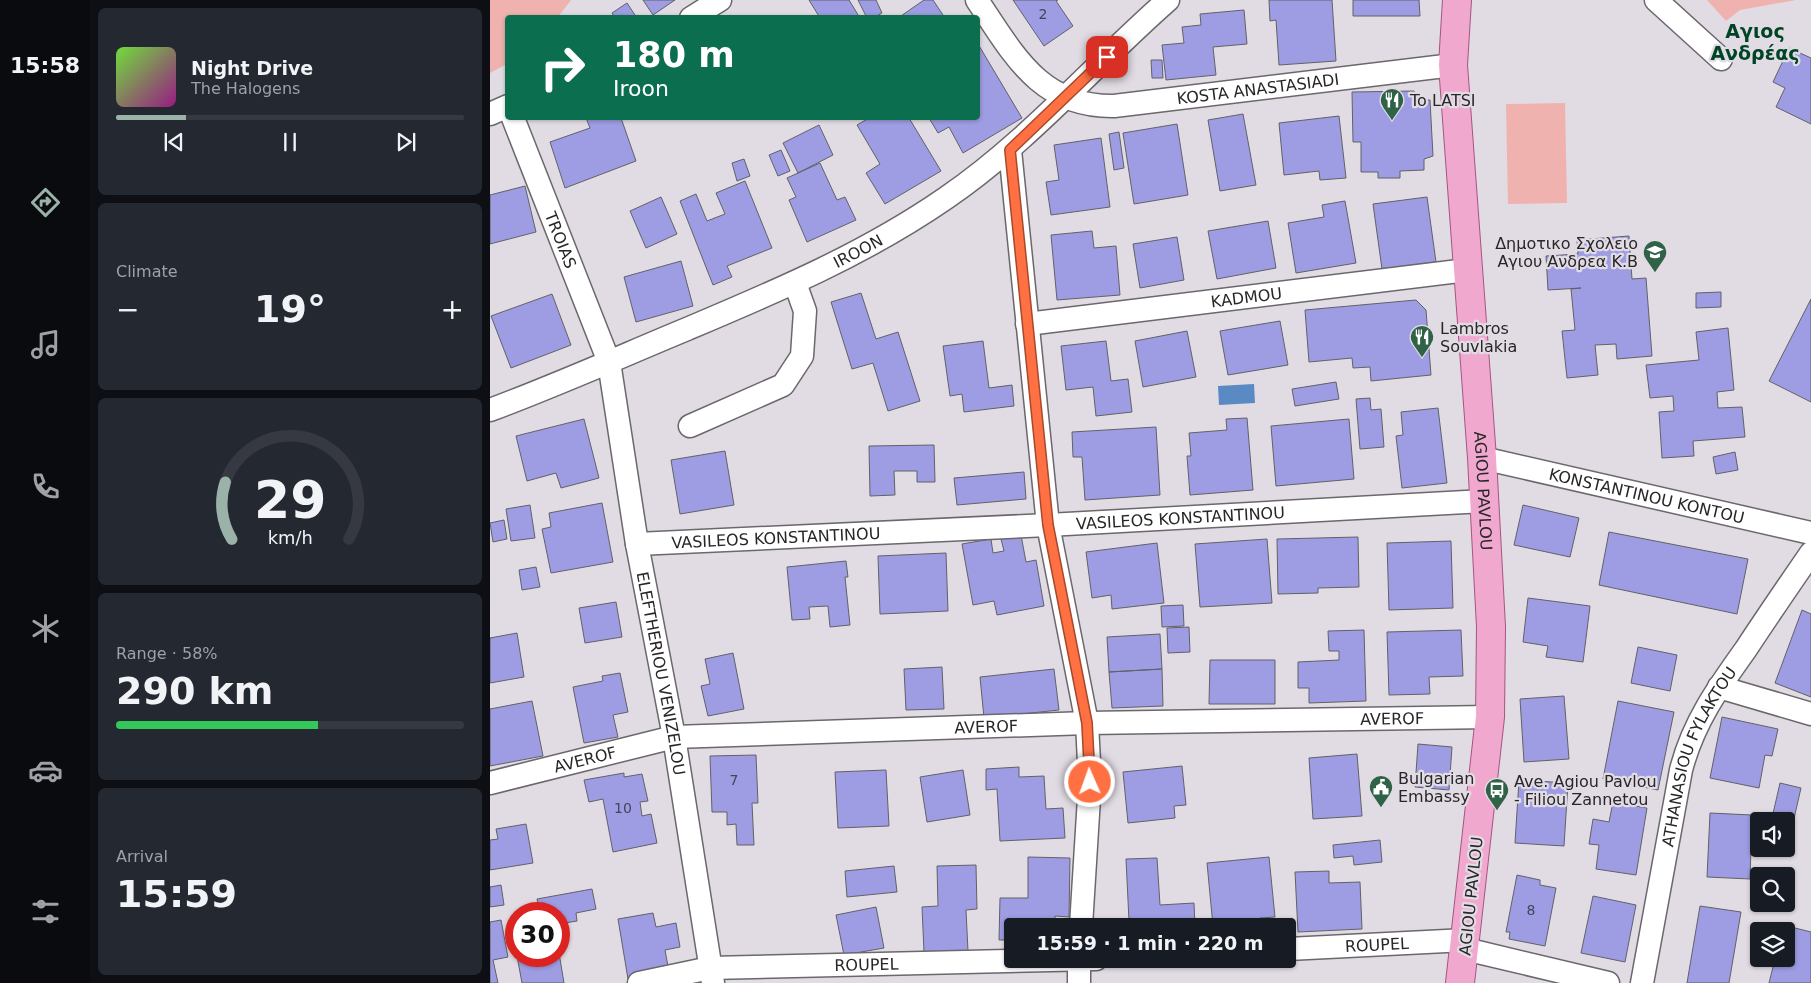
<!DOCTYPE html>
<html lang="en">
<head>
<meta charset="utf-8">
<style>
	body { margin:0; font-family:"DejaVu Sans",sans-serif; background:#242831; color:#f1f3f6; height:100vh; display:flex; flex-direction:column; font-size:19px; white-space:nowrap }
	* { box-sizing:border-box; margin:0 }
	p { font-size:16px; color:#9ea1a6 }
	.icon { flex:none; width:28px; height:28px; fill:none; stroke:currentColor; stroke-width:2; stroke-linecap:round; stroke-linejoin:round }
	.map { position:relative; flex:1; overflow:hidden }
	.details { display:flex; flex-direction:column; gap:8px; padding:8px; background:#0d0f14; width:400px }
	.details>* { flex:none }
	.banner { position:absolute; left:15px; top:15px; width:475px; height:105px; border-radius:5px; box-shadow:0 1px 4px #0004; background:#0b6e4f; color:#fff; overflow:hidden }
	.tools { position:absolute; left:1260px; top:812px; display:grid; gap:10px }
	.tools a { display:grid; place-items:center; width:45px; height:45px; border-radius:5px; background:#171b24; box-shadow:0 1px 4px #0004; font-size:25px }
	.speed { position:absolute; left:15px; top:902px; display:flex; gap:10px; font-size:25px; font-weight:700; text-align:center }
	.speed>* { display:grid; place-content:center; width:65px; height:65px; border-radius:50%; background:#171b24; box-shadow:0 1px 4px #0004; line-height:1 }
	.speed .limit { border:8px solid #d22; background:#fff; color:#111 }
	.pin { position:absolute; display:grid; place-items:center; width:42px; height:42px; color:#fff; margin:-21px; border-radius:10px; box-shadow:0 2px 8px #0006 }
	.me { position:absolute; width:55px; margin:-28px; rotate:358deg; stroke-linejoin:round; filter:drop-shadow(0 0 4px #0008) }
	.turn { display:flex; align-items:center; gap:18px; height:105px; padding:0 25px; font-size:22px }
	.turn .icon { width:65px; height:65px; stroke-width:2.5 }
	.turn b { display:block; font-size:35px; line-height:42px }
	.big { font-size:38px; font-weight:800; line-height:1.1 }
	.details .card { flex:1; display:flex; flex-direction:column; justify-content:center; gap:8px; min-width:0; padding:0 18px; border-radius:8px; background:#242831 }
	.details .dial { align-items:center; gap:0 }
	.dial svg { height:130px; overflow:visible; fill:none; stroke:#363941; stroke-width:7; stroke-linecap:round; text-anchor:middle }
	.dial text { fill:#f1f3f6; stroke:none }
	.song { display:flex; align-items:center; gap:15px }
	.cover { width:60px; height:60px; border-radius:8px; background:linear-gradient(135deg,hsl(100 70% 55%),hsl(310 70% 35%)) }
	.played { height:5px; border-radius:2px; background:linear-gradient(90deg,#9ab2a7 20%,#363941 20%) }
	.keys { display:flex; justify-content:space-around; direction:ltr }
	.heat { display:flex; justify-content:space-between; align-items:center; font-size:28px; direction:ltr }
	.charge { height:8px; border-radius:4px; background:linear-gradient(90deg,#34c759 58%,#363941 0) }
	.trip { position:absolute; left:514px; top:918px; width:292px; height:50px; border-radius:5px; background:#171b24; box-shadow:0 1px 4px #0004; font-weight:800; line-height:50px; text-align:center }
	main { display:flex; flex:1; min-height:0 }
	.dock { display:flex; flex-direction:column; width:90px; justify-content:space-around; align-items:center; background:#090b0e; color:#9ea1a6 }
	.dock .icon { width:35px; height:35px }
	.dock .on { color:#9ab2a7 }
	.dock b { font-size:22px; color:#f1f3f6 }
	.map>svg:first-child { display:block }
</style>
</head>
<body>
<main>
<nav class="dock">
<b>15:58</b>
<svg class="icon on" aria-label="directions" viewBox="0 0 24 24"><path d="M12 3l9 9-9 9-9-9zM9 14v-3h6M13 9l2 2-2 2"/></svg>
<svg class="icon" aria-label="music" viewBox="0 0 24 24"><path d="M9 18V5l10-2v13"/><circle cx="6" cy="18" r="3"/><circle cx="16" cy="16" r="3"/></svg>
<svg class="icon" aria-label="phone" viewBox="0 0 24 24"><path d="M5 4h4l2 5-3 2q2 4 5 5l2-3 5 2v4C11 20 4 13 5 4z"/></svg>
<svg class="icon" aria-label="climate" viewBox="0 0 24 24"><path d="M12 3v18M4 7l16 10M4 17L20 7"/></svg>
<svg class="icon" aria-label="car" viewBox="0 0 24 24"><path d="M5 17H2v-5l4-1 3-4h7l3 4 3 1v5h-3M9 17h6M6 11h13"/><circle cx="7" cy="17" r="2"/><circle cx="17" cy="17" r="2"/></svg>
<svg class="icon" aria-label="filters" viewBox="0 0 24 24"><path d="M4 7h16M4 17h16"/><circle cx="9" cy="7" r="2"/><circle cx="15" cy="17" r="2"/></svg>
</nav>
<section class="details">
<div class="card">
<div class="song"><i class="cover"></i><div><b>Night Drive</b><p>The Halogens</p></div></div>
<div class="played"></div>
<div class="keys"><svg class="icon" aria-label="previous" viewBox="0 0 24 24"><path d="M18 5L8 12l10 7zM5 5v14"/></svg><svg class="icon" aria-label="pause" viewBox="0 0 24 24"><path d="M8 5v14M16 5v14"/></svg><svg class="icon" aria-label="next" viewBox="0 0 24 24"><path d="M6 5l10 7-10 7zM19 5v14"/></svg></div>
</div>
<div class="card"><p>Climate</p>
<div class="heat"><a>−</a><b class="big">19°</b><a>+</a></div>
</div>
<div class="card dial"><svg viewBox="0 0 100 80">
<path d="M14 69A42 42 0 1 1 86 69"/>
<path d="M14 69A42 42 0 0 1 10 34" stroke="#9ab2a7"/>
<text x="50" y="56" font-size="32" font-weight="700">29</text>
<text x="50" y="72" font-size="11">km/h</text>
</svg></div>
<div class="card"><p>Range · 58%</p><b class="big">290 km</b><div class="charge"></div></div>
<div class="card"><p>Arrival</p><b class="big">15:59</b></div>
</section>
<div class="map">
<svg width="1321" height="983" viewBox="0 0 1321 983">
	<rect width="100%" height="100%" fill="#e1dce3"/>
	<path fill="#f0b2af" d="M 0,0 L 81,0 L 68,17 L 18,18 L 17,64 L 0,73 Z
		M 1217,0 L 1306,0 L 1250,10 L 1236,21 Z
		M 1075,103 L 1077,203 L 1018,204 L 1016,104 Z"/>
	<path fill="#5a8ac4" d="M 764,384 L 765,403 L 729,405 L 728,386 Z"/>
	<path fill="#9e9ce2" stroke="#616168" d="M 153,0 L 185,0 L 163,15 Z
		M 319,0 L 359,0 L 370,18 L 330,18 Z
		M 368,0 L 386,0 L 392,13 L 383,18 L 377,18 Z
		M 434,0 L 443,0 L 455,18 L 408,18 Z
		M 523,0 L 568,0 L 566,1 L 583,26 L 554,46 Z
		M 779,0 L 842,0 L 846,61 L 789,65 L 786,20 L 780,21 Z
		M 863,0 L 929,0 L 930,16 L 863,16 Z
		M 137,3 L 147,18 L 125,18 L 122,13 Z
		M 754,10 L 757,44 L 723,47 L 726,75 L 676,80 L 672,45 L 694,43 L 692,27 L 711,25 L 710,14 Z
		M 488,44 L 532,118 L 473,153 L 459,127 L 448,133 L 439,118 L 488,118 Z
		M 1299,48 L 1321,58 L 1321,124 L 1286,107 L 1295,88 L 1283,82 Z
		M 661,60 L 672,60 L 673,78 L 662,78 Z
		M 924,91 L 932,100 L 940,100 L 943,156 L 934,159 L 934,170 L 910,171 L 910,178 L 888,178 L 888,172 L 871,172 L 871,142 L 863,142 L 862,92 Z
		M 753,114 L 766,185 L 730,191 L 718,120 Z
		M 849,116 L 856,178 L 830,180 L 829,171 L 794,175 L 789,123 Z
		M 96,118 L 131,118 L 146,161 L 75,188 L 60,142 L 100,128 Z
		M 379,118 L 419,118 L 451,171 L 395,204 L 376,173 L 390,164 L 367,125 Z
		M 687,124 L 698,195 L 644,204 L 633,133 Z
		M 329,125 L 343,155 L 308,173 L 293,143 Z
		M 629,132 L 634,168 L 624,170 L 619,134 Z
		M 611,138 L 620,207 L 561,215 L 556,182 L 569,180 L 564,145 Z
		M 291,150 L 300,171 L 288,176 L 279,155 Z
		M 254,159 L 260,176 L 247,181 L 242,163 Z
		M 330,163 L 347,200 L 355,197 L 366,220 L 317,242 L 299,200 L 306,197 L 297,178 Z
		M 255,181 L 282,248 L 237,266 L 242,277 L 223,285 L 190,201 L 206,194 L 217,221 L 235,214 L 226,193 Z
		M 35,186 L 46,232 L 0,244 L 0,195 Z
		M 171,197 L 187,234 L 156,248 L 140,211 Z
		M 937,197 L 946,262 L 892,269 L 883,204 Z
		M 855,201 L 866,263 L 806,273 L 798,223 L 834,217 L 832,205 Z
		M 778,221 L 786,268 L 727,279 L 718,231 Z
		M 602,231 L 604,248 L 626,246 L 630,295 L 567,300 L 561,235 Z
		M 1139,236 L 1142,279 L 1156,278 L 1162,356 L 1127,359 L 1126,344 L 1105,345 L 1108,375 L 1077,378 L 1072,331 L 1085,330 L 1081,289 L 1091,288 L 1058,290 L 1056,256 L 1088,254 L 1087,240 Z
		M 687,237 L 694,280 L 650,288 L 643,244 Z
		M 191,261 L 203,306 L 146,322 L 134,277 Z
		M 1231,292 L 1231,307 L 1206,308 L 1206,293 Z
		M 371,293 L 386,339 L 408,332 L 430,401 L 398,411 L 383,363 L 362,369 L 341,302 Z
		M 62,294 L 81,345 L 21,368 L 1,316 Z
		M 1321,299 L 1321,402 L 1279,381 Z
		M 926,300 L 936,310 L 941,375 L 881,381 L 880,367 L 863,368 L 862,358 L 819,362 L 815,310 Z
		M 790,321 L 798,365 L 738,375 L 730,331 Z
		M 1238,328 L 1244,390 L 1227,392 L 1228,408 L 1252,407 L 1255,437 L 1203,441 L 1204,456 L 1172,458 L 1169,412 L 1184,411 L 1183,396 L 1160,398 L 1156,365 L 1209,360 L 1206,332 Z
		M 697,331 L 706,377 L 653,387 L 645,341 Z
		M 493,341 L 499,388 L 522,385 L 524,406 L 474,412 L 472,394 L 460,396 L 453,346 Z
		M 616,341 L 621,381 L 638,379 L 642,412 L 606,416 L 603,387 L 576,390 L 571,346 Z
		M 846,382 L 849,399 L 805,406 L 802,389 Z
		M 880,398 L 881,410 L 891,409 L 894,447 L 870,449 L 866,399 Z
		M 948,408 L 957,483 L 912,488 L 906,436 L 913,435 L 911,412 Z
		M 757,418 L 763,490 L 700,495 L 697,456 L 701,456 L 699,433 L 737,430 L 736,419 Z
		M 94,419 L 109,478 L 71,488 L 66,473 L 37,481 L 26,436 Z
		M 859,419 L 864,479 L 786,486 L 781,426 Z
		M 666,427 L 670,495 L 595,500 L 592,457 L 583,457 L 582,432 Z
		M 444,445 L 445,482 L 427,482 L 427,471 L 404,471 L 405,495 L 380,496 L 379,446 Z
		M 235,451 L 244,505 L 190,514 L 181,460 Z
		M 1245,452 L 1248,470 L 1226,474 L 1223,457 Z
		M 534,472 L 536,499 L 467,505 L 464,478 Z
		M 112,503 L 123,562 L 61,573 L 52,529 L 61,527 L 59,513 Z
		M 40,505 L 45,538 L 21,541 L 16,509 Z
		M 1033,505 L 1089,518 L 1080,557 L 1024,545 Z
		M 14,520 L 17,539 L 3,542 L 0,523 Z
		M 1119,532 L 1258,559 L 1247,614 L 1109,585 Z
		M 531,535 L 536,562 L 546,560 L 554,606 L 507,615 L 504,601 L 483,605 L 472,544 L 501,539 L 503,553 L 514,551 L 511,539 Z
		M 868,537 L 869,587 L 828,588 L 828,593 L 788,594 L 787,539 Z
		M 777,539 L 782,603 L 710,607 L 705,544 Z
		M 961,541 L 963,608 L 899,610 L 897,543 Z
		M 667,543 L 674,603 L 622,609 L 621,595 L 602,598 L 596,552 Z
		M 456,553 L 458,611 L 390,614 L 388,556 Z
		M 356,561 L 358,577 L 355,577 L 360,625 L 340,627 L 338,606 L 319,607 L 320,619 L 302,620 L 297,567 Z
		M 46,567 L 50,587 L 32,590 L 29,570 Z
		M 1038,598 L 1100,606 L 1093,662 L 1056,657 L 1058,646 L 1033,642 Z
		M 126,602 L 132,637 L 95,643 L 89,608 Z
		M 693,605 L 694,626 L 672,627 L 671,606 Z
		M 1312,610 L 1321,614 L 1321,697 L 1285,683 Z
		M 699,627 L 700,652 L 678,653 L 677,628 Z
		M 874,630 L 876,701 L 819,703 L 819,688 L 808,688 L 808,662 L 849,660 L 849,651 L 839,651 L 838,631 Z
		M 971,630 L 973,676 L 939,677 L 940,694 L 899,695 L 897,632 Z
		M 27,633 L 34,677 L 0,683 L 0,638 Z
		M 670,634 L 672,669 L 619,672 L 617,637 Z
		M 1148,647 L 1187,655 L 1180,691 L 1141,683 Z
		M 243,653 L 254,709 L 218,716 L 211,686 L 220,684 L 215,659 Z
		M 720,660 L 785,660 L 785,704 L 719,704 Z
		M 452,667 L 454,709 L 416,710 L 414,669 Z
		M 564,669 L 569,710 L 494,718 L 490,677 Z
		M 672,669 L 673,706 L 622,708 L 619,672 Z
		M 130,673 L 138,712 L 123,715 L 128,737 L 94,743 L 83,687 L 113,681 L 112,676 Z
		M 1074,696 L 1079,759 L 1034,762 L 1030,699 Z
		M 42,701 L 53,756 L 0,766 L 0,709 Z
		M 1128,701 L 1184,712 L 1168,790 L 1113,779 Z
		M 1232,717 L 1288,729 L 1282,756 L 1275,755 L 1269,788 L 1220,778 Z
		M 928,744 L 962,747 L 959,790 L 925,787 Z
		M 867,754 L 872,816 L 823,819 L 819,758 Z
		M 266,755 L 268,803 L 262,803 L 264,845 L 247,845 L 246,824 L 237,825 L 237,812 L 222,812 L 220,756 Z
		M 692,766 L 696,805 L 684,806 L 685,818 L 638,823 L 633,772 Z
		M 529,767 L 529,777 L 554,776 L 556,809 L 573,808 L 575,838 L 510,841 L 507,789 L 496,790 L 496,769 Z
		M 396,770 L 399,826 L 348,828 L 345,772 Z
		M 473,770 L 480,815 L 437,822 L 430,777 Z
		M 134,773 L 134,777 L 152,774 L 158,801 L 150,802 L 152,816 L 161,814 L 167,843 L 123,852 L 113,799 L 99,802 L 94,780 Z
		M 1029,780 L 1078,783 L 1074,846 L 1025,843 Z
		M 1290,783 L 1311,788 L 1303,823 L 1282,818 Z
		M 1123,802 L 1157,808 L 1146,875 L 1106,869 L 1109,845 L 1099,844 L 1103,819 L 1119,822 Z
		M 1220,813 L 1262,815 L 1260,879 L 1217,877 Z
		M 36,824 L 43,863 L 0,870 L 0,840 L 8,839 L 6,829 Z
		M 890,840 L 892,862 L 864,865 L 863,856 L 844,858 L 843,845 Z
		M 538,857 L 580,858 L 579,917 L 565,916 L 565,926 L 522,926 L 522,940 L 509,940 L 510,898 L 538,898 Z
		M 779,857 L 785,917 L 770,918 L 771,926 L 723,926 L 717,863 Z
		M 667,858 L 670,905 L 704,903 L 705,926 L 646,926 L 646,921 L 639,921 L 636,859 Z
		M 486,865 L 487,909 L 476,910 L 478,951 L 434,952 L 432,907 L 448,906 L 447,866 Z
		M 404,866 L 407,892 L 357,897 L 355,871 Z
		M 839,871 L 839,883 L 870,882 L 872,929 L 808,932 L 805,872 Z
		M 1027,875 L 1050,880 L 1050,885 L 1066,888 L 1055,946 L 1019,939 L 1020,932 L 1016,932 Z
		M 11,885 L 14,905 L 0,907 L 0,887 Z
		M 102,889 L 106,909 L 86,913 L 87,921 L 69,924 L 69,914 L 50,914 L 47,899 Z
		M 1103,896 L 1146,905 L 1135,962 L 1091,953 Z
		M 1210,906 L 1251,912 L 1239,983 L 1197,983 Z
		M 386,907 L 394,948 L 354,955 L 346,915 Z
		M 163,913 L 166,927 L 186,923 L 190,947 L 175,950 L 179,972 L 138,979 L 128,919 Z
		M 11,920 L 18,957 L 3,960 L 8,983 L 0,983 L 0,922 Z
		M 1293,925 L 1321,932 L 1321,983 L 1279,983 L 1285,959 L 1296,959 L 1296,931 L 1292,931 Z
		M 69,953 L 74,983 L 32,983 L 27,956 L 69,956 Z"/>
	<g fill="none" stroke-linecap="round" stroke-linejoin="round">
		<g stroke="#6b676d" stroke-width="25">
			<g id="minor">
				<path id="s1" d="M 487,0 C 524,55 550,107 624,106 L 963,65"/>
				<path d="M 1166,0 L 1231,59"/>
				<path d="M 201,18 L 230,0"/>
				<path d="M 0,114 L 18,106"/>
				<path id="s2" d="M 23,118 L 119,362 L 147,544 L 184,737 L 223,983"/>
				<path d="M 520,150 L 558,525 L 597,723 L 600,782 L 591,926"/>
				<path id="s3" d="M 537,324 L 977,270"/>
				<path id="s4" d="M 0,410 C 67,385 132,356 197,329 C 287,291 375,254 456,198 C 538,142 604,65 678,0"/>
				<path d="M 200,426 L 293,385 L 312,356 L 315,311 L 305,283"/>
				<path id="s5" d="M 992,458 L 1321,533"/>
				<path id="s6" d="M 147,544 L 558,525 L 994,501"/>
				<path d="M 1229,687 L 1321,714"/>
				<path id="s7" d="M 0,783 L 184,737 L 597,723 L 1000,717"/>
				<path id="s8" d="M 798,949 L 976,940"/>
				<path d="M 975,949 L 1118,983"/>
				<path d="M 589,959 L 589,983"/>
				<path id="s9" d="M 149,983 L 220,968 L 606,959"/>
				<path id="s10" d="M 1152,983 L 1191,770 C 1203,723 1228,688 1256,649 C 1277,617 1299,585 1321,553"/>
			</g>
		</g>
		<g stroke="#a55580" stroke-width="30">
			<g id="major">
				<path id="s11" d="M 967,0 L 963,65 L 992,458 L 1001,627 L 1000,717 L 970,983"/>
			</g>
		</g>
		<use href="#minor" stroke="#fff" stroke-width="22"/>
		<use href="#major" stroke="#f1a8cf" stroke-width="28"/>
	</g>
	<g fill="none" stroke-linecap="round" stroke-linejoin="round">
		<g stroke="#a6492c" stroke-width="12">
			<path id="route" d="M 600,782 L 597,723 L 558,525 L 520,150 L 617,57"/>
		</g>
		<use href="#route" stroke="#ff7043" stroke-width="9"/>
	</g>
	<defs>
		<g id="restaurant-pin" transform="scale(1.25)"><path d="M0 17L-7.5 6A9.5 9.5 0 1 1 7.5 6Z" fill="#2f6246" stroke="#e1dce3"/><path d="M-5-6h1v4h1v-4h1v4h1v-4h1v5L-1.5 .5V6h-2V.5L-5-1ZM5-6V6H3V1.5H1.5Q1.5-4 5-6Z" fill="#fff"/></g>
		<g id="school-pin" transform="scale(1.25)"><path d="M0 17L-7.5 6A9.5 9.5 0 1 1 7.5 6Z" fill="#2f6246" stroke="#e1dce3"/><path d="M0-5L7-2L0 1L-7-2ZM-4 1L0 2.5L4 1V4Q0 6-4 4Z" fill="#fff"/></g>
		<g id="civic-pin" transform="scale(1.25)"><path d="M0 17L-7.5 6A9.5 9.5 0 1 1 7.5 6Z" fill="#2f6246" stroke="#e1dce3"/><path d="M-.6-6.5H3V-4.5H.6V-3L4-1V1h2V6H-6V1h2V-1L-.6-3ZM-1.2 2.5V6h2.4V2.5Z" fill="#fff"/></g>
		<g id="bus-pin" transform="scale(1.25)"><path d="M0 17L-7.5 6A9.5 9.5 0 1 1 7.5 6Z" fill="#2f6246" stroke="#e1dce3"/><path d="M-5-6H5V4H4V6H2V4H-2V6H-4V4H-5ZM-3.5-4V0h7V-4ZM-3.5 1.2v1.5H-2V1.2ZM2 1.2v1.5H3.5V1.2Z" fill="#fff"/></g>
	</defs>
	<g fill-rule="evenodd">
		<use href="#restaurant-pin" x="902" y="100"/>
		<use href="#school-pin" x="1165" y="252"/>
		<use href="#restaurant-pin" x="932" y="337"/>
		<use href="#civic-pin" x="891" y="787"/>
		<use href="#bus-pin" x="1007" y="790"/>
	</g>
	<g text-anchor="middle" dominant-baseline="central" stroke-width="4.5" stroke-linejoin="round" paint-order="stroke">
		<g font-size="14" fill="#464456">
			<text x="553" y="14">2</text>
			<text x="244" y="780">7</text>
			<text x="133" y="808">10</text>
			<text x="1041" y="910">8</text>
		</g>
		<g font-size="16" fill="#282628" stroke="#e1dce3">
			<text stroke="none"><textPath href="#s1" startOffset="328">KOSTA ANASTASIADI</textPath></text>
			<text stroke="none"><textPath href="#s2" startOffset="131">TROIAS</textPath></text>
			<text stroke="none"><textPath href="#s4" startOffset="401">IROON</textPath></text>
			<text stroke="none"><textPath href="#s3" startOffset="221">KADMOU</textPath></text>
			<text stroke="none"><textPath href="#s11" startOffset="492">AGIOU PAVLOU</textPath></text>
			<text stroke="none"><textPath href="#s5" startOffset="169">KONSTANTINOU KONTOU</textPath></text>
			<text stroke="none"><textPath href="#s6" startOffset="544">VASILEOS KONSTANTINOU</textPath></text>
			<text stroke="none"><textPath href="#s6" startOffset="139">VASILEOS KONSTANTINOU</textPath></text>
			<text stroke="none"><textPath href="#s2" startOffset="578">ELEFTHERIOU VENIZELOU</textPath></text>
			<text stroke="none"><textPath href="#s7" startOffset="908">AVEROF</textPath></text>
			<text stroke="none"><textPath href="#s7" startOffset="502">AVEROF</textPath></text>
			<text stroke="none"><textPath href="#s10" startOffset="235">ATHANASIOU FYLAKTOU</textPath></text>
			<text stroke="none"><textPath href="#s7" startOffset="98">AVEROF</textPath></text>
			<text transform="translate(981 896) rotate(-84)">AGIOU PAVLOU</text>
			<text stroke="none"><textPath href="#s8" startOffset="89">ROUPEL</textPath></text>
			<text stroke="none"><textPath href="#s9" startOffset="229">ROUPEL</textPath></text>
		</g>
		<g font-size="16" fill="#282628" stroke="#e1dce3" text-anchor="start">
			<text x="920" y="100">To LATSI</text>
			<text x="1148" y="243" text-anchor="end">Δημοτικο Σχολειο<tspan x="1148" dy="18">Αγιου Ανδρεα Κ.Β</tspan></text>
			<text x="950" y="328">Lambros<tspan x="950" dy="18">Souvlakia</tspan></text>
			<text x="908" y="778">Bulgarian<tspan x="908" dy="18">Embassy</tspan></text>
			<text x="1024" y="781">Ave. Agiou Pavlou<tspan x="1024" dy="18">- Filiou Zannetou</tspan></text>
		</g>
		<g font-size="19" font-weight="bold" fill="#004427" stroke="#e1dce3">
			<text x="1265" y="31">Αγιος<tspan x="1265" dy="22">Ανδρέας</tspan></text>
		</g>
	</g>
</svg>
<div class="tools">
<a><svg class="icon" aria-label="sound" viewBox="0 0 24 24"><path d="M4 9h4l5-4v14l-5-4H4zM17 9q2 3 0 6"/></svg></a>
<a><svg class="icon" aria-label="search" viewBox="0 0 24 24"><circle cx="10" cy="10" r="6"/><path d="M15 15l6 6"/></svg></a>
<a><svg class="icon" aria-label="layers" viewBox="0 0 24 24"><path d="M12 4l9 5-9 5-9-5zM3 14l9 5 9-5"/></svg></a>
</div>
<div class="speed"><div class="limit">30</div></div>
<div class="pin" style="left:617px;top:57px;background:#d93025"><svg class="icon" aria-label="arrive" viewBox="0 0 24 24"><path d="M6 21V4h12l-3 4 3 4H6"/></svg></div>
<svg class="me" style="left:600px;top:782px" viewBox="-20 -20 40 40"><circle r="17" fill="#ff7043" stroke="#fff" stroke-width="3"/><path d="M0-11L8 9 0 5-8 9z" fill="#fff"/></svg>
<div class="trip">15:59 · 1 min · 220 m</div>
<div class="banner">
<div class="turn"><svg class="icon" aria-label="right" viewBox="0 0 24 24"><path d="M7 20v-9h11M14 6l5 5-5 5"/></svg><div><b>180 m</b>Iroon</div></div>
</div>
</div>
</main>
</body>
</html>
